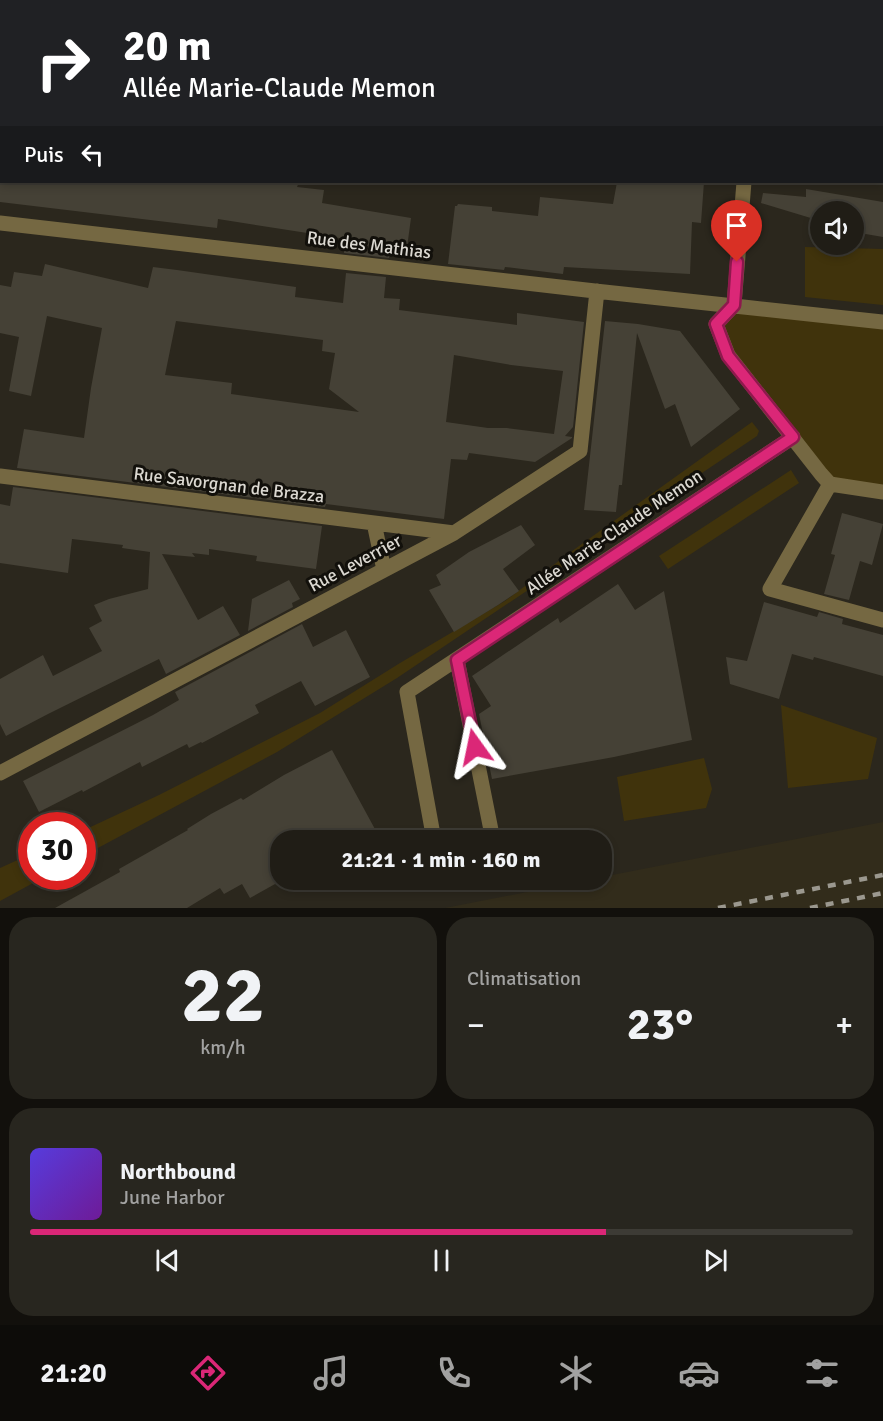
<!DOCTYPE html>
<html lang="fr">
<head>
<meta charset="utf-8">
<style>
	body { margin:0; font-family:Signika,sans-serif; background:#28261f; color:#f1f3f6; height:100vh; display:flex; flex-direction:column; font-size:22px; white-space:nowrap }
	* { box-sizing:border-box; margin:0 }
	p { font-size:20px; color:#a2a2a1 }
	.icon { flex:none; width:33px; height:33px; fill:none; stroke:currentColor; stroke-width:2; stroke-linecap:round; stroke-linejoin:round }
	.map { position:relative; height:908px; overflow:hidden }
	.panel { display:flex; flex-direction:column; gap:9px; padding:9px; background:#12100c; flex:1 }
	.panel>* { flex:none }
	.top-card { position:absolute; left:0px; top:0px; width:884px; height:183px; box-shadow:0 3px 9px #0003,0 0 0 2px #3d3b35; background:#202124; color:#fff; overflow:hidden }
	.buttons { position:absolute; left:810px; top:201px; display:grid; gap:12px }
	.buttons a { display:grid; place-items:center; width:54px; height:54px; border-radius:50%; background:#201d16; box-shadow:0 3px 9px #0003,0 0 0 2px #3d3b35; font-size:30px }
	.speed { position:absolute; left:18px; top:812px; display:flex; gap:12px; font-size:30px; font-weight:700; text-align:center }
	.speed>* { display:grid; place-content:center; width:78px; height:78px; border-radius:50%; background:#201d16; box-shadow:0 3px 9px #0003,0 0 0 2px #3d3b35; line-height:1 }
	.speed .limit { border:9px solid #d22; background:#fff; color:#111 }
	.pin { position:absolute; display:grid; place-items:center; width:51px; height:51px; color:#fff; margin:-62px -26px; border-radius:50% 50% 50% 0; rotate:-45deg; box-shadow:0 0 6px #0007 }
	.pin .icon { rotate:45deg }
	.me { position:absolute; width:66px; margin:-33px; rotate:348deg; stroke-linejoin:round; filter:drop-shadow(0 0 4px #0008) }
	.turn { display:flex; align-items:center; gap:21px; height:126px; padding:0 24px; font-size:27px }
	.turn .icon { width:78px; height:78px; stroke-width:2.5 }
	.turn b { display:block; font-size:42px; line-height:51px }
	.then { display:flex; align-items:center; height:57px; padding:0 24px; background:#0003; gap:12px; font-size:22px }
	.big { font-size:45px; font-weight:700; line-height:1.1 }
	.panel .tile { flex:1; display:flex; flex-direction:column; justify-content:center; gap:9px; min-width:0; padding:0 21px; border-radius:24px; background:#28261f }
	.panel .dial { align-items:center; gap:0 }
	.dial b { font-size:78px; line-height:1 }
	.song { display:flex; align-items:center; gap:18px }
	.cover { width:72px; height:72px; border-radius:9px; background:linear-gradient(135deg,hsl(250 70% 55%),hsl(280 70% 35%)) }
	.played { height:6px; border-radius:3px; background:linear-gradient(90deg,#db2777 70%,#3d3b35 70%) }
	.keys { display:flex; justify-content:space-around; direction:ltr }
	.heat { display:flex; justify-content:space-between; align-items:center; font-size:33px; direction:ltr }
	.panel .tiles { flex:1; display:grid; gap:9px; grid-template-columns:1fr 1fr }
	.tile:last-child { grid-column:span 2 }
	.trip { position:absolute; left:270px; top:830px; width:342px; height:60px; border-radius:24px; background:#201d16; box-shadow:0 3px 9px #0003,0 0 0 2px #3d3b35; font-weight:700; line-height:60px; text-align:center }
	.tabs { display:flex; height:96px; justify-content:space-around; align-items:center; background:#0d0c09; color:#a2a2a1 }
	.tabs .icon { width:42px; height:42px }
	.tabs .active { color:#db2777 }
	.tabs b { font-size:27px; color:#f1f3f6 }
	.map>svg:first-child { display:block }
</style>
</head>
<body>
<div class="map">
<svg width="883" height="908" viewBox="0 0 883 908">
	<rect width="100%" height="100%" fill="#2b271d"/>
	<path fill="#322c1b" d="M 883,822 L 883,908 L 445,908 L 594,879 L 602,879 L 602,877 Z"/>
	<path fill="#40330c" d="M 805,247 L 883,249 L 883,305 L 805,297 Z
		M 734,305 L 883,322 L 883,492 L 830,484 L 728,355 L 716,324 Z
		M 752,422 L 759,431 L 757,436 L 397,678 L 277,752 L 83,856 L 82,831 L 159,795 L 320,713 L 400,663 L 505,601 L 579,546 Z
		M 791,470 L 799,483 L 668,569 L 659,556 Z
		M 781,705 L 877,738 L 868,779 L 788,788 Z
		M 704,758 L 712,789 L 706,808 L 624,821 L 617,777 Z
		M 31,854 L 32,876 L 46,876 L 0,901 L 0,868 Z"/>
	<path fill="#454136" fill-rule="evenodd" d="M 0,182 L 299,182 L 297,187 L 324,190 L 322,203 L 411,218 L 406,255 L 390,253 L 389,258 L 344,253 L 346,239 L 218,219 L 217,228 L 0,202 Z
		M 617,182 L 704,182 L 701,223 L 692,222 L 690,274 L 564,267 L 563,274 L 505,267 L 504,270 L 448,264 L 455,206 L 457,206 L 458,204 L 492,207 L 492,211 L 538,216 L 540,197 L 613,204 Z
		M 806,189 L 883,202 L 883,237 L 854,232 L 854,212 L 820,212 L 820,240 L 811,238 L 814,219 L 761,203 L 763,193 L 806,197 Z
		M 45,264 L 148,288 L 153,267 L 177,270 L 296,287 L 295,297 L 343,303 L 346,273 L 386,277 L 384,298 L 400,299 L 399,310 L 517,325 L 517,313 L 584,322 L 573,427 L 565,436 L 572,437 L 572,438 L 535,462 L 469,453 L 467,460 L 451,459 L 444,519 L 326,504 L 325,507 L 17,468 L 24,429 L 84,438 L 91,388 L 102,328 L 47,316 L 31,396 L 9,391 L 19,337 L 0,333 L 0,285 L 11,287 L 14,272 L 42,276 ZM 176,321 L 323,340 L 322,351 L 335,353 L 329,389 L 359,412 L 231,394 L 232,383 L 165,375 ZM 454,355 L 511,365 L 563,371 L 554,434 L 507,428 L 488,428 L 446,422 Z
		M 605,321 L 638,324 L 680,331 L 740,409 L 691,447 L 675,404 L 665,409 L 637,333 L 622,485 L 619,485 L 616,512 L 584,510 Z
		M 13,487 L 322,526 L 316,569 L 256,561 L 257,556 L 209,549 L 209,555 L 192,553 L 195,557 L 162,554 L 198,620 L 223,606 L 240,635 L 166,674 L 159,659 L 48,714 L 6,736 L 0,724 L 0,679 L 43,655 L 53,676 L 102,651 L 89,628 L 102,621 L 94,605 L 109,599 L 148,589 L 150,552 L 122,548 L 123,545 L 72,539 L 68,573 L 0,563 L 0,504 L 10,506 Z
		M 842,513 L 883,524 L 872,565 L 860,561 L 849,600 L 824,594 L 835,555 L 831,554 Z
		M 521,525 L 535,545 L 503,569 L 519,591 L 498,605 L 454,632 L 429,590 L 441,585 L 436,575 L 469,552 Z
		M 289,580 L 300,599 L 292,603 L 293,607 L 248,631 L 252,599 Z
		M 618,584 L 635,610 L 664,591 L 692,740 L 614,757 L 492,779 L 479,714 L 491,706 L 472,676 L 558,618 L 560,623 Z
		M 764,602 L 817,617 L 819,612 L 843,619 L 842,624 L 883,635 L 883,676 L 814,657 L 813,660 L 792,654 L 779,699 L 730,684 L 726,657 L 747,661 Z
		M 302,624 L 313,647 L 346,630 L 370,677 L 315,706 L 301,681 L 255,705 L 259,713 L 202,743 L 201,742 L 189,748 L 187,744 L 142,767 L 140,762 L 83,792 L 82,790 L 39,812 L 23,781 L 153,715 L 179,700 L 175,692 Z
		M 332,750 L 376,831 L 370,834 L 373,840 L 280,840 L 280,879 L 284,879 L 250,898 L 242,884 L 224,894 L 220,888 L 187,908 L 55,908 L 120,872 L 119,869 L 188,830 L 187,829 L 211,814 L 241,798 L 243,800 L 284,775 Z"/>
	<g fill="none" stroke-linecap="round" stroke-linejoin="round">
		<path stroke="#756842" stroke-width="15" d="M 762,2 L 762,0
			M 882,138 L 883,138
			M 0,223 C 198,245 396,269 595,291 C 691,302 787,311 883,322
			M 734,305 L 716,324 L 728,355 L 821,474 L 830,484 L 883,492
			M 734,305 L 744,182
			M 0,476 L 454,533
			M 830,484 L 770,589 L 883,620
			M 374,523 L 384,570
			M 457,660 L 493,840
			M 0,773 L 454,533 L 580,451 L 597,291
			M 434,840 L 407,692 L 793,437"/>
		<path stroke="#9b988f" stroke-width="4.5" stroke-dasharray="8 8" stroke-linecap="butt" d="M 718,908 L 883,875
			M 810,908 L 883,893"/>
	</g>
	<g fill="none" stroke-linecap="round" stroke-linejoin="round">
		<g stroke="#8e194d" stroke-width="15">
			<path id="route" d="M 475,747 L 457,660 L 793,437 L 728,356 L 716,324 L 734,305 L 737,262"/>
		</g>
		<use href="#route" stroke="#db2777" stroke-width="10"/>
	</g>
	<g text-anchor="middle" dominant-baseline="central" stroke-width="6" stroke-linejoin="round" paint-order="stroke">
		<g font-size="18" fill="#dbd8d1" stroke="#12100b">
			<text transform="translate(369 245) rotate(7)">Rue des Mathias</text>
			<text transform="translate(229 485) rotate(7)">Rue Savorgnan de Brazza</text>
			<text transform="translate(614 532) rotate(-34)">Allée Marie-Claude Memon</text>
			<text transform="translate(355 563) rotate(-28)">Rue Leverrier</text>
		</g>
	</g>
</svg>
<div class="buttons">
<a><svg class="icon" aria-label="sound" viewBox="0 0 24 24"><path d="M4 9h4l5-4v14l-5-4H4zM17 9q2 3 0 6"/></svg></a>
</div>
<div class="speed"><div class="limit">30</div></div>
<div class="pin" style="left:737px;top:262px;background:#d93025"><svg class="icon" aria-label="arrive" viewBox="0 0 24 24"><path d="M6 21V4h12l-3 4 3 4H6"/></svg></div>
<svg class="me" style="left:475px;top:747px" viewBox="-20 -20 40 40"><path d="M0-17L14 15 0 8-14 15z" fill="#db2777" stroke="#fff" stroke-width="4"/></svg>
<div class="trip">21:21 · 1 min · 160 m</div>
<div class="top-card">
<div class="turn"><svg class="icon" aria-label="right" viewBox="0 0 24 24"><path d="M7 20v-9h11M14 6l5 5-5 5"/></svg><div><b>20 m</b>Allée Marie-Claude Memon</div></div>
<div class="then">Puis<svg class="icon" aria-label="left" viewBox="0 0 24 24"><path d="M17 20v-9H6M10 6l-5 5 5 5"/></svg></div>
</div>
</div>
<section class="panel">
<div class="tiles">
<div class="tile dial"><b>22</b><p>km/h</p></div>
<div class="tile"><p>Climatisation</p>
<div class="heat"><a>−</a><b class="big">23°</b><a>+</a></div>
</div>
<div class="tile">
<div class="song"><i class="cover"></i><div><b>Northbound</b><p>June Harbor</p></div></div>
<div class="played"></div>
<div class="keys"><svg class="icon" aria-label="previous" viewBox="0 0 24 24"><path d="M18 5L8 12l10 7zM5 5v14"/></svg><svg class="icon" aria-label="pause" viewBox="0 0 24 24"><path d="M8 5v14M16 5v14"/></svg><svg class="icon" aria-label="next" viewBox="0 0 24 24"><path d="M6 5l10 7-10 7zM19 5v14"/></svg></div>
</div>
</div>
</section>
<nav class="tabs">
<b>21:20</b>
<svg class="icon active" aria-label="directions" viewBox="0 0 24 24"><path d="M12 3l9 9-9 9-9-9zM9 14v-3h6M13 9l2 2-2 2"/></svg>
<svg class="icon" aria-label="music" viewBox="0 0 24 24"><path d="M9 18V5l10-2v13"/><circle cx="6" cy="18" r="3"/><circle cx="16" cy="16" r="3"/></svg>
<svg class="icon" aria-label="phone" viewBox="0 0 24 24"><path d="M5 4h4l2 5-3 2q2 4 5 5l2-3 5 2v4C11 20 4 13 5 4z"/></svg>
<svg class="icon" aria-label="climate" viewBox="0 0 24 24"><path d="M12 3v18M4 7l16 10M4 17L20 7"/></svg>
<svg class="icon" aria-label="car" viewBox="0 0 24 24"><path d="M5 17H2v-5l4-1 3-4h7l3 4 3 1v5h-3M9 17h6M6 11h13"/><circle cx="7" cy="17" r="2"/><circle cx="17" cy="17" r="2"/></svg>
<svg class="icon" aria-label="filters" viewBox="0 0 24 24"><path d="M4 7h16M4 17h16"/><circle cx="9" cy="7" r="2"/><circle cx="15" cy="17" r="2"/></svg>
</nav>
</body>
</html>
